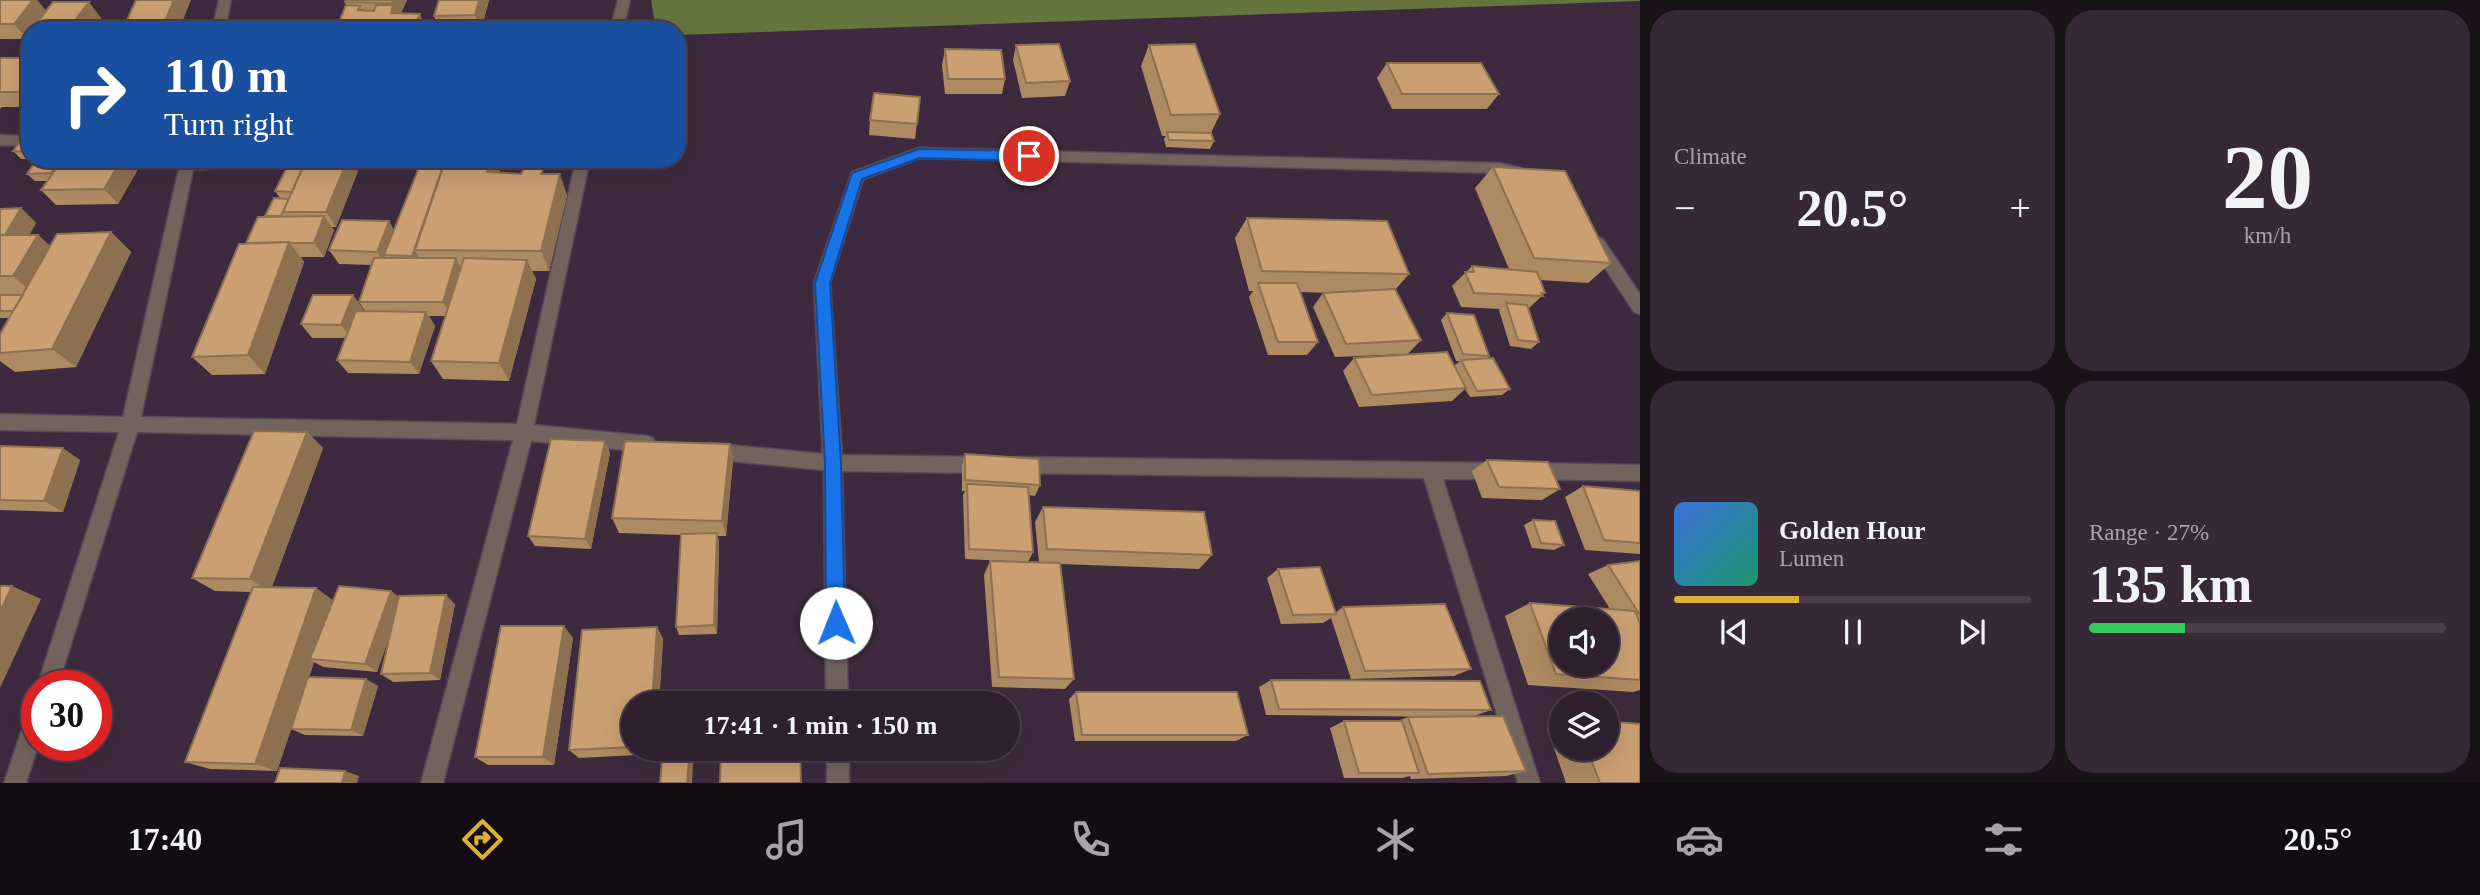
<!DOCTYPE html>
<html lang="en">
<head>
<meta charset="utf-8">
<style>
	body { margin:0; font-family:"Times New Roman",serif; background:#362836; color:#f1f3f6; height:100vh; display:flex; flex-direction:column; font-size:26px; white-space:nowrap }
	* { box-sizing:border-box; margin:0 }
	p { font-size:23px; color:#a7a3aa }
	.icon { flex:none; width:38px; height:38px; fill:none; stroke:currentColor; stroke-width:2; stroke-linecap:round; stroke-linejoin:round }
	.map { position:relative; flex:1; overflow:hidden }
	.panel { display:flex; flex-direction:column; gap:10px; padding:10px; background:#191219; width:840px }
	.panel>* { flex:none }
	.guide { position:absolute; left:21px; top:21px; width:665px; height:147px; border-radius:28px; box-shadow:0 7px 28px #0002,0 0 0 2px #493e4a; background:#1a4fa0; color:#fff; overflow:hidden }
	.controls { position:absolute; left:1549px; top:607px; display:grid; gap:14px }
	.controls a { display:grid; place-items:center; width:70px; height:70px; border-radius:50%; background:#2e202e; box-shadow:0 7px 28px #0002,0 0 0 2px #493e4a; font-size:35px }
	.speed { position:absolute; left:21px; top:670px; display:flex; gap:14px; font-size:35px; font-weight:700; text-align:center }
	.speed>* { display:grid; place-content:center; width:91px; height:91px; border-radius:50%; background:#2e202e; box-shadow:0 7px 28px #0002,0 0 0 2px #493e4a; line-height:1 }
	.speed .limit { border:10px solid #d22; background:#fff; color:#111 }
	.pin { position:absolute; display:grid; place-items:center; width:60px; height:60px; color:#fff; margin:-30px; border:4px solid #fff; border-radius:50%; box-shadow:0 2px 7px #0007 }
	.me { position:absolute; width:77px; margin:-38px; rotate:359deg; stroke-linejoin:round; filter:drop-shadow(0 0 5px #0008) }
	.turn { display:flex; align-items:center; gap:24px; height:147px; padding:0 28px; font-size:32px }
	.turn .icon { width:91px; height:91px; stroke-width:2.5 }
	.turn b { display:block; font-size:49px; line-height:60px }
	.big { font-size:52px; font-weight:700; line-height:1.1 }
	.panel .card { flex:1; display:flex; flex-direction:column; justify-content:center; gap:10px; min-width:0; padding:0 24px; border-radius:28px; background:#362836 }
	.panel .dial { align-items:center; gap:0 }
	.dial b { font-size:91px; line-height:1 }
	.song { display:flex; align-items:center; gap:21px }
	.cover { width:84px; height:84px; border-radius:10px; background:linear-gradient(135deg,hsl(220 70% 55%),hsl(160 70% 35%)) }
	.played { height:7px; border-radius:4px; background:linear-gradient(90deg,#ddb133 35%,#493e4a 35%) }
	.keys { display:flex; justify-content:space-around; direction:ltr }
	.heat { display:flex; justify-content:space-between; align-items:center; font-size:38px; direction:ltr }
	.charge { height:10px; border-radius:5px; background:linear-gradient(90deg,#34c759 27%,#493e4a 0) }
	.panel .tiles { flex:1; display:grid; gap:10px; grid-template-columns:repeat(2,1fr) }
	.trip { position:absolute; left:621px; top:691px; width:399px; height:70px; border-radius:35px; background:#2e202e; box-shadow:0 7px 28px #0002,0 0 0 2px #493e4a; font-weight:700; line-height:70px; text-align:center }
	.dock { display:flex; height:112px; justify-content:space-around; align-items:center; background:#120d12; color:#a7a3aa }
	.dock .icon { width:49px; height:49px }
	.dock .selected { color:#ddb133 }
	.dock b { font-size:32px; color:#f1f3f6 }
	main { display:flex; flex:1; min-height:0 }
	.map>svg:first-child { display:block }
</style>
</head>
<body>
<main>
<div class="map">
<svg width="1640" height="783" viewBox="0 0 1640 783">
	<rect width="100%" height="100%" fill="#3d2a3e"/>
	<path fill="#66743e" d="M 651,0 L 1640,0 L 1640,1 L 677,35 L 677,30 L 656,30 Z"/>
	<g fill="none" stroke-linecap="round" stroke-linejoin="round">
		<g stroke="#584659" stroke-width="3">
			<path id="minor" d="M 219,0 L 231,0 L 225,30 L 212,30 Z
				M 618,0 L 630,0 L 623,30 L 610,30 Z
				M 0,135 L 30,136 L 30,146 L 0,145 Z
				M 919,148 L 1499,163 L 1521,168 L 1523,172 L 1516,177 L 1499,173 L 920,158 L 863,179 L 830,283 L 842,455 L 985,457 L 992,459 L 994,465 L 992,471 L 985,473 L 842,471 L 848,704 L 826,704 L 824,470 L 709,459 L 703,457 L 700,451 L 703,445 L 709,443 L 823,454 L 814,283 L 852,172 Z
				M 181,159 L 274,159 L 267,164 L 193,170 L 141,417 L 517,424 L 576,159 L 590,159 L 534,425 L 647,436 L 653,438 L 656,444 L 653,450 L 647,452 L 531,441 L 443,783 L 421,783 L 513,440 L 137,432 L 58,686 L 37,687 L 119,432 L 0,430 L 0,414 L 123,417 Z
				M 1597,237 L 1603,239 L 1640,294 L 1640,314 L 1634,312 L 1591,247 L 1589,243 Z
				M 1017,457 L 1496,463 L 1503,465 L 1505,471 L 1503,477 L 1496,479 L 1443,479 L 1540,783 L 1518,783 L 1424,478 L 1017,473 L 1010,471 L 1008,465 L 1010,459 Z
				M 1528,463 L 1640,465 L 1640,481 L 1528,479 L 1521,477 L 1519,471 L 1521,465 Z
				M 37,705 L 38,746 L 26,783 L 4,783 L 29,708 Z
				M 827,749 L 849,749 L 849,783 L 827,783 Z"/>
		</g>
		<use href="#minor" fill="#71645d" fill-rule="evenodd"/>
	</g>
	<path fill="#ae8a63" d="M 0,0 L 37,0 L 46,11 L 101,18 L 92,30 L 30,30 L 27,39 L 0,39 Z
		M 136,0 L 179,30 L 123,29 Z
		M 346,0 L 407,0 L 401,13 L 426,29 L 346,5 L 345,2 Z
		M 439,0 L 489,0 L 481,30 L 440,30 L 434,16 Z
		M 1016,45 L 1070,81 L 1065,96 L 1022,98 L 1013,60 Z
		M 1149,45 L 1220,114 L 1211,133 L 1214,141 L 1210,149 L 1166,147 L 1164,139 L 1166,136 L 1162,136 L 1141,66 Z
		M 945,49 L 1005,79 L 1002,94 L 945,94 L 942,65 Z
		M 0,58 L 30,58 L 30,107 L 2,107 L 0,109 Z
		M 1387,63 L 1499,94 L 1487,109 L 1392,109 L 1377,78 Z
		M 920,97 L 915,139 L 869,135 L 870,120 Z
		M 30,142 L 30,159 L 21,159 L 13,151 Z
		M 33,159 L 127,159 L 137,171 L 118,204 L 56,205 L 41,190 L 48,181 L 35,181 L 27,174 L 37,159 Z
		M 306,159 L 351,159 L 358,171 L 336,227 L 331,227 L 334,230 L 324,257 L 301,257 L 304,262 L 265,374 L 212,375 L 192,357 L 246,243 L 280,198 L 275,191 L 303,167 Z
		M 446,159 L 502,159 L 499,170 L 500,173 L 546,174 L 567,195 L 549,271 L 532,271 L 536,279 L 509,381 L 443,379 L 431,361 L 446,316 L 429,316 L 435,326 L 419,374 L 348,373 L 337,360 L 346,338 L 312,338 L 301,324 L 353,295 L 363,309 L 362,311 L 365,311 L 359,302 L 372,265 L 339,264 L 329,250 L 389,221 L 394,231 Z
		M 1493,167 L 1611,263 L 1588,283 L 1540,280 L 1545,293 L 1528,309 L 1539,342 L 1531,349 L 1510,346 L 1499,310 L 1500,309 L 1461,307 L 1452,286 L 1472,266 L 1509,269 L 1475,188 Z
		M 21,208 L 36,223 L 29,235 L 38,235 L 50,246 L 111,232 L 131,252 L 76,367 L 15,372 L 0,361 L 0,334 L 9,318 L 0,318 L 0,209 Z
		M 1247,218 L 1409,274 L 1395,290 L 1421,340 L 1408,354 L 1335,357 L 1313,307 L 1323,293 L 1331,293 L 1300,292 L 1318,342 L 1307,355 L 1268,355 L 1249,297 L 1253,291 L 1249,291 L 1235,238 Z
		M 1447,313 L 1489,356 L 1486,359 L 1510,389 L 1502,395 L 1470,397 L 1465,389 L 1452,401 L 1359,407 L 1343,371 L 1354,358 L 1454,366 L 1460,361 L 1456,361 L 1441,320 Z
		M 307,432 L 323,448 L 272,587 L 316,588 L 333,601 L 391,591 L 399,597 L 455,604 L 440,680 L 393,682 L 381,674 L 390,634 L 377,672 L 323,667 L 314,662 L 309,677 L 378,686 L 363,736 L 305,735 L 291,729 L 277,771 L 210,769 L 185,762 L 251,592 L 215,591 L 192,578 Z
		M 605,441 L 610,453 L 591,549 L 535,546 L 528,536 Z
		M 730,444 L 733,460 L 726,536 L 718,536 L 719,543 L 717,634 L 679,635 L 676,627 L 681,535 L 619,533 L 612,518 Z
		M 0,446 L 80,460 L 63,512 L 0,510 Z
		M 965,454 L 1040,485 L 1035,496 L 1029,495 L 1033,552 L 1028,562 L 965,559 L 963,495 L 965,491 L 962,491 L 962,466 Z
		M 1487,460 L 1560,489 L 1542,500 L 1482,498 L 1472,471 Z
		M 1583,486 L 1640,491 L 1640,554 L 1585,550 L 1565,497 Z
		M 1043,507 L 1212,555 L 1199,569 L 1060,564 L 1074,679 L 1065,689 L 992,687 L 984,575 L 990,561 L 1039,562 L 1035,522 Z
		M 1533,520 L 1564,545 L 1554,550 L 1532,548 L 1524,525 Z
		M 1640,561 L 1640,690 L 1633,692 L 1528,685 L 1505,616 L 1530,603 L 1610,609 L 1588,574 L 1608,565 Z
		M 1278,569 L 1335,613 L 1343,607 L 1471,669 L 1454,676 L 1351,679 L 1331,618 L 1323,623 L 1281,624 L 1267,578 Z
		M 657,627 L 663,639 L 659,704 L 634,704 L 634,749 L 657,749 L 656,754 L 579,758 L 569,750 Z
		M 573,638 L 554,765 L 488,765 L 475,757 Z
		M 1271,680 L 1491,710 L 1474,716 L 1526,771 L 1506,776 L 1411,779 L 1410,776 L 1402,778 L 1344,778 L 1330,728 L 1344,721 L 1398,721 L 1408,717 L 1454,717 L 1266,715 L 1259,687 Z
		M 1076,692 L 1248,735 L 1236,741 L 1075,741 L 1069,699 Z
		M 1561,724 L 1561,749 L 1606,749 L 1640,783 L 1566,783 L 1547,728 Z"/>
	<path fill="#8d7050" d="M 33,0 L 37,0 L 48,13 L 33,28 L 34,30 L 30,30 L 30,36 L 27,39 L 14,24 Z
		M 174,0 L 191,0 L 179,30 L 166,30 L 163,26 Z
		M 393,0 L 407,0 L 399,17 L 391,13 Z
		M 479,0 L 489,0 L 481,30 L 475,15 Z
		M 89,2 L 101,18 L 92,30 L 70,30 L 69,28 Z
		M 420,14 L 426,30 L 413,30 Z
		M 322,21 L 326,30 L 320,30 Z
		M 30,78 L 30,104 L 19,92 Z
		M 60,159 L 72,159 L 59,181 L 51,173 Z
		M 122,159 L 127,159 L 137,171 L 118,204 L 104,189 Z
		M 348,159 L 351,159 L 358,171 L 336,227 L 326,212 Z
		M 491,159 L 502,159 L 499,170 L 501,175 L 487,172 Z
		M 446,161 L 415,250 L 423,264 L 420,270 L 412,256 Z
		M 560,174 L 567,195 L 549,271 L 541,251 Z
		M 21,208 L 36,223 L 21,250 L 4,236 Z
		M 324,216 L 334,230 L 324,257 L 314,243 Z
		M 389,221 L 397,236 L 384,255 L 388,260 L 386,266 L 377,252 Z
		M 111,232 L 131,252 L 76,367 L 52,349 Z
		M 38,235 L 60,255 L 36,296 L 13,276 Z
		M 289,242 L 304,262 L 265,374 L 248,355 Z
		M 456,258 L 463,272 L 451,316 L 443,302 Z
		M 527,260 L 536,279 L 509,381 L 499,363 Z
		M 353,295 L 363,309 L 351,338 L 341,325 Z
		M 426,312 L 435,326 L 419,374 L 410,362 Z
		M 307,432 L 323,448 L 270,592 L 250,579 Z
		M 605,441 L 610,453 L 591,549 L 585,539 Z
		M 730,444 L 733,460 L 726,536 L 722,521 Z
		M 63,448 L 80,460 L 63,512 L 44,501 Z
		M 717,533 L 719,543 L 717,634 L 714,625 Z
		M 12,586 L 41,599 L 0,688 L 0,612 Z
		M 316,588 L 334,601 L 310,659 L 314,662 L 277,771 L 255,764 Z
		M 391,591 L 402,600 L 377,672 L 365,664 Z
		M 446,595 L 455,604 L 440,680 L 430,673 Z
		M 564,626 L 573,638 L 554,765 L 543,757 Z
		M 657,627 L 663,639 L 659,704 L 652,704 Z
		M 366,679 L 378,686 L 363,736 L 351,730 Z
		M 690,749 L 694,749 L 692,783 L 687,783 Z
		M 345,771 L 359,776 L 357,783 L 342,783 Z"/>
	<path fill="#caa073" stroke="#8d7050" stroke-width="2" fill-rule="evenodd" d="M 0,0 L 33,0 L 14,24 L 0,24 Z
		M 136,0 L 174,0 L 163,26 L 123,29 Z
		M 346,0 L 393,0 L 392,3 L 345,2 Z
		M 439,0 L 479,0 L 475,15 L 434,16 Z
		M 53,2 L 89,2 L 69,28 L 33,28 Z
		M 346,5 L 360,6 L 358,10 L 374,11 L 376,5 L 393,5 L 391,13 L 420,14 L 413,30 L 336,30 Z
		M 322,21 L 320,30 L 280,30 L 281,25 Z
		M 273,24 L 272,30 L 229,30 L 229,28 Z
		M 1059,44 L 1070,81 L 1026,83 L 1016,45 Z
		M 1195,44 L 1220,114 L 1171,115 L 1149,45 Z
		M 945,49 L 1001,50 L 1005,79 L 948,79 Z
		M 0,58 L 30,58 L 30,78 L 19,92 L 0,92 Z
		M 1387,63 L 1481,63 L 1499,94 L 1402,94 Z
		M 874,93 L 920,97 L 917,124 L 870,120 Z
		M 1167,132 L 1211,133 L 1214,141 L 1169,140 Z
		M 30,142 L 30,152 L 13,151 L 19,143 Z
		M 37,159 L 60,159 L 51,173 L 27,174 Z
		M 63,159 L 122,159 L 104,189 L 41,190 Z
		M 306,159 L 348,159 L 326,212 L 283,212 Z
		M 446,159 L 491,159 L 487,172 L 521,174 L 524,168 L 544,167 L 541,174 L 560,174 L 541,251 L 415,250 Z
		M 422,160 L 445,160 L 412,256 L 384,255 Z
		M 287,167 L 303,167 L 292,192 L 275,191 Z
		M 1493,167 L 1565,171 L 1611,263 L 1534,258 Z
		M 274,198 L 289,199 L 281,216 L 265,216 Z
		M 21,208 L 5,235 L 0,235 L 0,209 Z
		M 324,216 L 314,243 L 290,243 L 289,242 L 246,243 L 258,217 Z
		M 1247,218 L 1387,221 L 1409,274 L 1262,271 Z
		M 342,220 L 389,221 L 377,252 L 329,250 Z
		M 111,232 L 52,349 L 0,353 L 0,334 L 57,234 Z
		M 0,235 L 38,235 L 13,276 L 0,276 Z
		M 289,242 L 248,355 L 192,357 L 239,244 Z
		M 374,258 L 456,258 L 443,302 L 359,302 Z
		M 464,258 L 527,260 L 499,363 L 431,361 Z
		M 1472,266 L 1537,272 L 1545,293 L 1541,293 L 1543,296 L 1474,293 L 1465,272 L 1474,272 Z
		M 1258,283 L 1297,283 L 1318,342 L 1278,342 Z
		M 1395,289 L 1421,340 L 1346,344 L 1323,293 Z
		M 0,295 L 23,295 L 13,311 L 0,311 Z
		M 313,295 L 353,295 L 341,325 L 301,324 Z
		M 1506,303 L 1527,305 L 1539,342 L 1518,340 Z
		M 356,311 L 426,312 L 410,362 L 337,360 Z
		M 1447,313 L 1474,315 L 1489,356 L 1463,354 Z
		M 1447,352 L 1466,388 L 1372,395 L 1354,358 Z
		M 1493,358 L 1510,389 L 1477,391 L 1461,360 Z
		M 254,431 L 307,432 L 250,579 L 192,578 Z
		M 551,439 L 605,441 L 585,539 L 528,536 Z
		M 625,441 L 730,444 L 722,521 L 612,518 Z
		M 0,446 L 63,448 L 44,501 L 0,500 Z
		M 965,454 L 1039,459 L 1040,485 L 965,480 Z
		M 1487,460 L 1548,462 L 1560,489 L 1499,487 Z
		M 967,484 L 1028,487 L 1033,552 L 969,549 Z
		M 1583,486 L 1640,491 L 1640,543 L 1604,540 Z
		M 1043,507 L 1204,512 L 1212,555 L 1047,549 Z
		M 1533,520 L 1555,521 L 1564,545 L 1541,543 Z
		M 717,533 L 714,625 L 676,627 L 681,534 Z
		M 990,561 L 1060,563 L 1074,679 L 999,677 Z
		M 1640,561 L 1640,615 L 1608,565 Z
		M 1320,567 L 1336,614 L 1293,615 L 1278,569 Z
		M 0,586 L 12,586 L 0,612 Z
		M 339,586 L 391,591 L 365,664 L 310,659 Z
		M 253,587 L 316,588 L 255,764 L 185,762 Z
		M 446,595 L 430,673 L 381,674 L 399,596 Z
		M 1530,603 L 1635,611 L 1640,623 L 1640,680 L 1556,674 ZM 1561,620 L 1606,620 L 1606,665 L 1561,665 Z
		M 1445,604 L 1471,669 L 1365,671 L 1343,607 Z
		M 501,626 L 564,626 L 543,757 L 475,757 Z
		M 657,627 L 652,704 L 634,704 L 634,747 L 569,750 L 582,630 Z
		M 308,677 L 366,679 L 351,730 L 291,729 Z
		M 1271,680 L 1480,681 L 1491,710 L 1279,709 Z
		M 1076,692 L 1237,692 L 1248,735 L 1082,735 Z
		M 1503,716 L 1526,771 L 1428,774 L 1408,717 Z
		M 1344,721 L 1402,721 L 1419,773 L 1359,773 Z
		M 1606,721 L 1640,724 L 1640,783 L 1600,783 L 1587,749 L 1606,749 Z
		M 663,749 L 690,749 L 687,783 L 660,783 Z
		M 721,749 L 800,749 L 801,783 L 720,783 Z
		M 280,768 L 345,771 L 342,783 L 275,783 Z"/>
	<path fill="#1a73e8" stroke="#114b97" stroke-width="2" d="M 919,149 L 1029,151 L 1036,156 L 1029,161 L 920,158 L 862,179 L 830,283 L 841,463 L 845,623 L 842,630 L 836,632 L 829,630 L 826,623 L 825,463 L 815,283 L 852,173 Z"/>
</svg>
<div class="controls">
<a><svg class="icon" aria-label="sound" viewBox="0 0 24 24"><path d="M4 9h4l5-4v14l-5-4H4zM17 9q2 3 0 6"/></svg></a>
<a><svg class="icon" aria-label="layers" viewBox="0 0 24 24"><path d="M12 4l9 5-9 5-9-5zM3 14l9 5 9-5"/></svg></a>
</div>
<div class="speed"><div class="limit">30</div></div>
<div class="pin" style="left:1029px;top:156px;background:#d93025"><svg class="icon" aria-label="arrive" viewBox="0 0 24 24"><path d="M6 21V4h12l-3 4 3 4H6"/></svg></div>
<svg class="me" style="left:836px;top:623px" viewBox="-20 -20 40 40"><circle r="19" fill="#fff"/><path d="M0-13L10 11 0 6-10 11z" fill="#1a73e8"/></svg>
<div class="trip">17:41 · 1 min · 150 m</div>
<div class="guide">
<div class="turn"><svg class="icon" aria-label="right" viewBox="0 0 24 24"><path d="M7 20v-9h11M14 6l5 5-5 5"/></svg><div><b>110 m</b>Turn right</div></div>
</div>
</div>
<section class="panel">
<div class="tiles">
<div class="card"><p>Climate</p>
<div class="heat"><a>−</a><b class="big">20.5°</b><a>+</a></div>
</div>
<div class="card dial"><b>20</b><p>km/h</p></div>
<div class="card">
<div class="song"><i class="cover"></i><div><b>Golden Hour</b><p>Lumen</p></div></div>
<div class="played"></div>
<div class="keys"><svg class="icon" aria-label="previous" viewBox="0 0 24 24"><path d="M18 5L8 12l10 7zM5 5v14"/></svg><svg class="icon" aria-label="pause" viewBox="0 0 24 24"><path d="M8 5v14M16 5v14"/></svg><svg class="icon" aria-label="next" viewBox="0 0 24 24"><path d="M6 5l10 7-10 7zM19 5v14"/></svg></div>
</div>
<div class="card"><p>Range · 27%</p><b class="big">135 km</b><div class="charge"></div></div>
</div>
</section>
</main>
<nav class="dock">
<b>17:40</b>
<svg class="icon selected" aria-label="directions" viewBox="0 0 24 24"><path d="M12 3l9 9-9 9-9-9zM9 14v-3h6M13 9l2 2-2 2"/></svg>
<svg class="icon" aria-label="music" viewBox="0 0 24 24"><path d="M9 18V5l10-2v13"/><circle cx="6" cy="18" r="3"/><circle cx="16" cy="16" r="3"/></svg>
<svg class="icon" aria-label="phone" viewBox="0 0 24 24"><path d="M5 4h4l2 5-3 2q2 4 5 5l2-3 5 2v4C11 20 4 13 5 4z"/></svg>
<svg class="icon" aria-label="climate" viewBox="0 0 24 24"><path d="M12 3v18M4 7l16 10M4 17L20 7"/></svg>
<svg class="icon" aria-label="car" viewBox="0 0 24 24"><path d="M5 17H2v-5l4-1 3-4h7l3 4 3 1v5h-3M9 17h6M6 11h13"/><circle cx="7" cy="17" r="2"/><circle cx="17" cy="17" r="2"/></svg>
<svg class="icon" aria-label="filters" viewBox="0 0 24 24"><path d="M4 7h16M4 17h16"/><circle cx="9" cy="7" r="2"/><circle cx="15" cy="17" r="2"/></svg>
<b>20.5°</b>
</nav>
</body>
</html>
